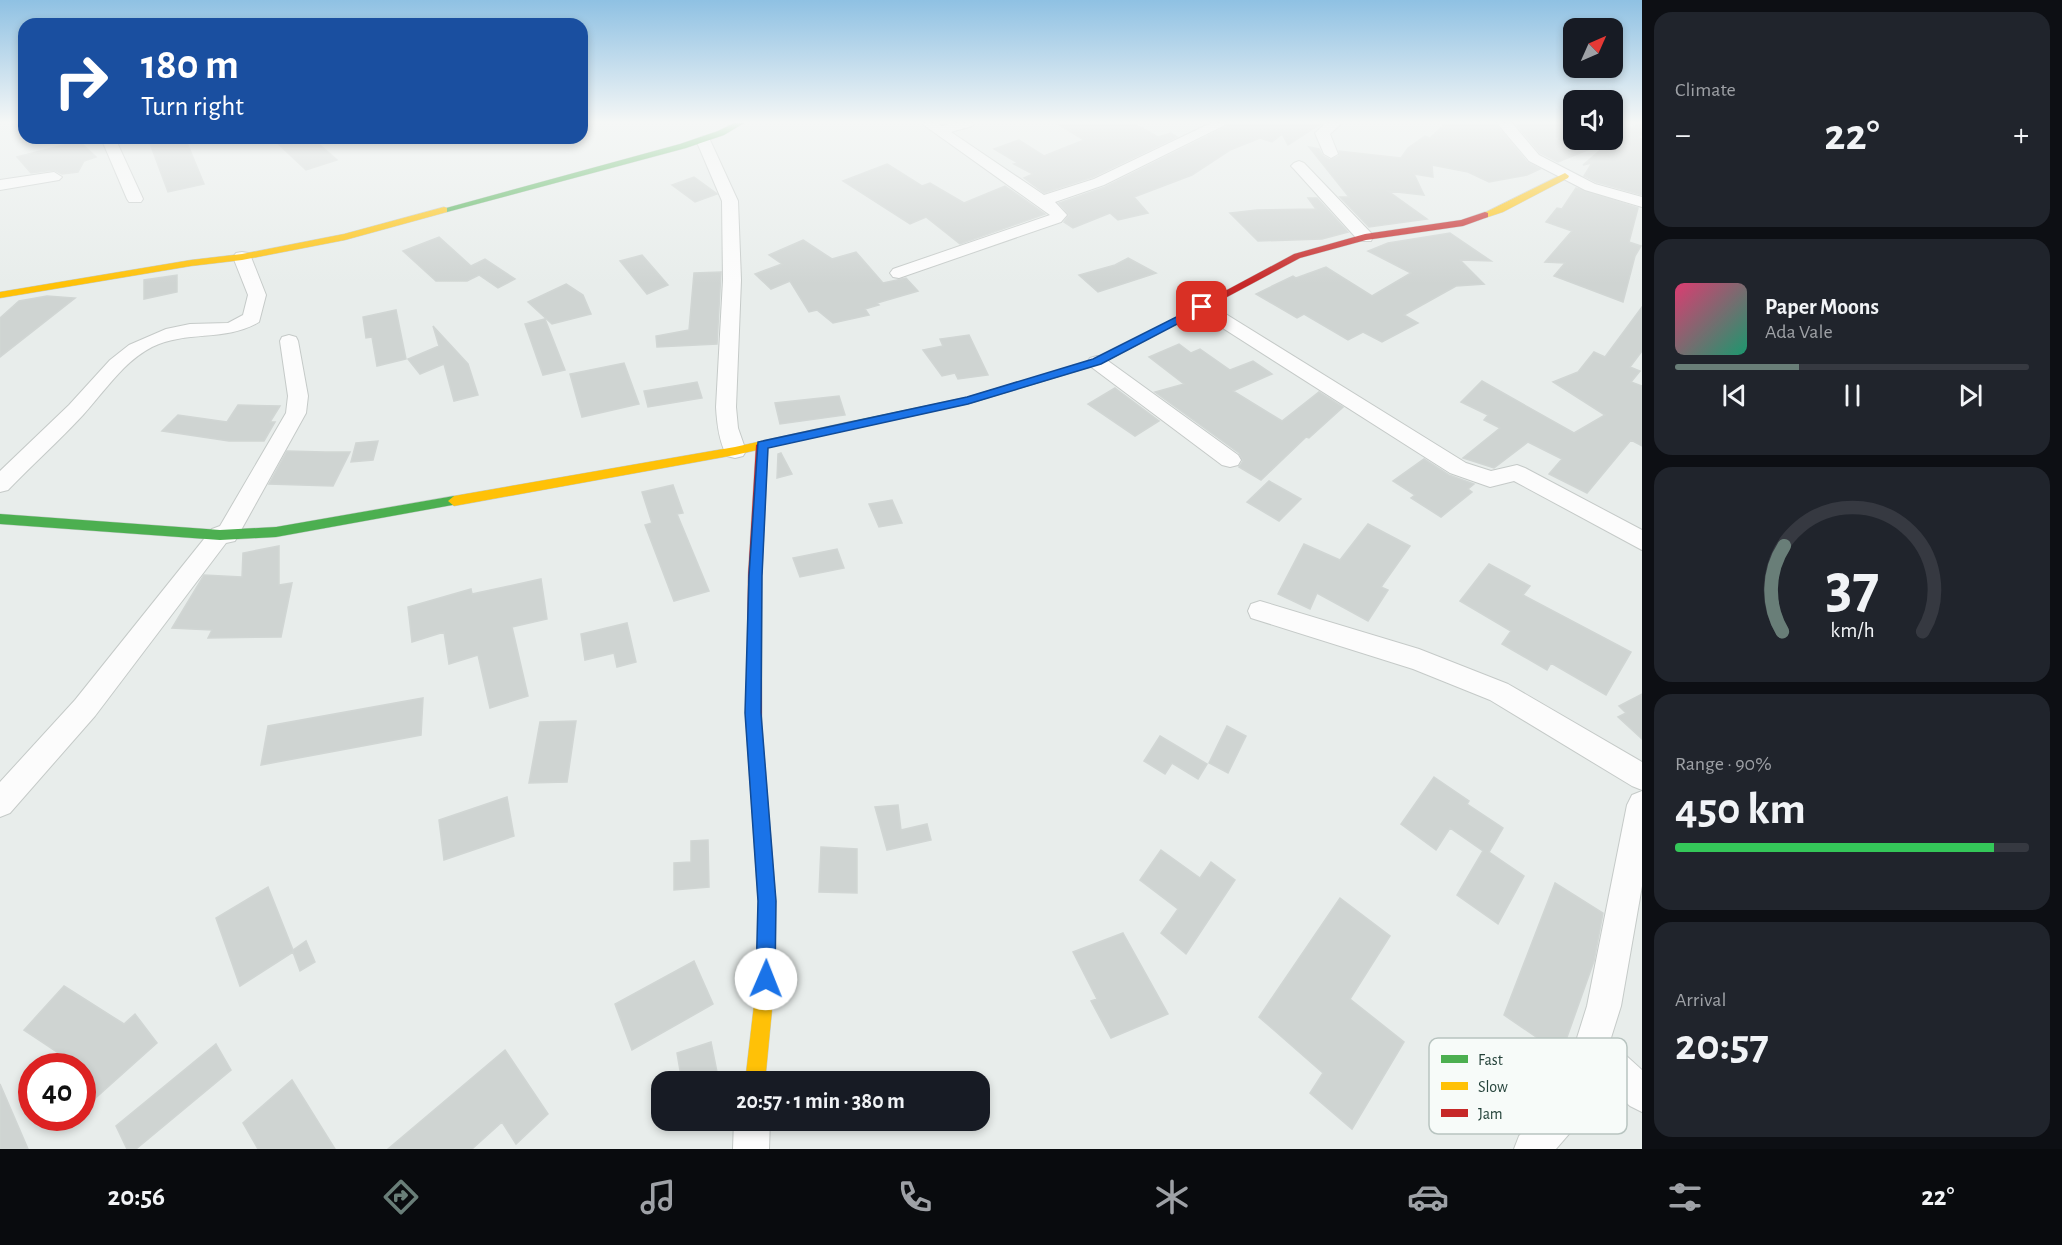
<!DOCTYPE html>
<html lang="en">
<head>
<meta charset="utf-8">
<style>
	body { margin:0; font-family:"Alegreya Sans",sans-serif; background:#20242c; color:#f1f3f6; height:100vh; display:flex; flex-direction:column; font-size:22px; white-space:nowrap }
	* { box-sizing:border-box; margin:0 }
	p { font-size:20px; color:#9ea1a6 }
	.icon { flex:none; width:33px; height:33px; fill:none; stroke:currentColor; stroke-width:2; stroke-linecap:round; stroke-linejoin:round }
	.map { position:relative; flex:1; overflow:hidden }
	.drawer { display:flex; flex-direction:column; gap:12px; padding:12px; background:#0d0f14; width:420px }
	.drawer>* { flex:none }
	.guide { position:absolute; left:18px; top:18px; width:570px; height:126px; border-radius:18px; box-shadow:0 3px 9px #0003; background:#1a4fa0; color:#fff; overflow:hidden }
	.needle { width:39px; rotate:45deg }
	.buttons { position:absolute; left:1563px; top:18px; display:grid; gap:12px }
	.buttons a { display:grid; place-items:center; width:60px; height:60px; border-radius:12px; background:#171b24; box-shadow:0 3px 9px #0003; font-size:30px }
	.speed { position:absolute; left:18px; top:1053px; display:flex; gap:12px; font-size:30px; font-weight:700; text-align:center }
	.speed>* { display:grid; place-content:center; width:78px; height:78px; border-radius:50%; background:#171b24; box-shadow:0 3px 9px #0003; line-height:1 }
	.speed .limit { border:9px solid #d22; background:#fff; color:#111 }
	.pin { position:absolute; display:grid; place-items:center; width:51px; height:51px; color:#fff; margin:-26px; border-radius:12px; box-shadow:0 3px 9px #0006 }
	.me { position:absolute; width:66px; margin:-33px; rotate:1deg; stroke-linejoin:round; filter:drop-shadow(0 0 4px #0008) }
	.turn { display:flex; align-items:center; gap:21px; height:126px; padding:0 24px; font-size:27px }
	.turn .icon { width:78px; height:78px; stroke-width:2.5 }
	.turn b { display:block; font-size:42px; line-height:51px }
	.big { font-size:45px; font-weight:700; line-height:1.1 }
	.drawer .widget { flex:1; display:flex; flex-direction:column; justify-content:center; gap:9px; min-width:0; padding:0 21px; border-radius:18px; background:#20242c }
	.drawer .dial { align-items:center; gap:0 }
	.dial svg { height:156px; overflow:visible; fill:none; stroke:#363941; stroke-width:7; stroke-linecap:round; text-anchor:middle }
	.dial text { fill:#f1f3f6; stroke:none }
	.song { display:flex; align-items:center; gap:18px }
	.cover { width:72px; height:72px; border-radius:9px; background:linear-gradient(135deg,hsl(340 70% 55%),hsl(160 70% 35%)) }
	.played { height:6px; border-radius:3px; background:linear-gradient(90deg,#697e78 35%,#363941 35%) }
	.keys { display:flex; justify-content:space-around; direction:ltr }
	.heat { display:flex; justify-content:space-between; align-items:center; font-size:33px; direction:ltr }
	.charge { height:9px; border-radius:4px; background:linear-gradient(90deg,#34c759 90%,#363941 0) }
	.trip { position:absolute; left:651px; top:1071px; width:339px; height:60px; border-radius:18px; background:#171b24; box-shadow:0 3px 9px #0003; font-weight:700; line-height:60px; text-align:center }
	.tab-bar { display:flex; height:96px; justify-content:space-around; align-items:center; background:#090b0e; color:#9ea1a6 }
	.tab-bar .icon { width:42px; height:42px }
	.tab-bar .on { color:#697e78 }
	.tab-bar b { font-size:27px; color:#f1f3f6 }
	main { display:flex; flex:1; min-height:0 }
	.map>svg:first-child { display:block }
</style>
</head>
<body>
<main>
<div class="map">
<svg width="1642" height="1149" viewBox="0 0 1642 1149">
	<rect width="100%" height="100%" fill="#e8edeb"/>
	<path fill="#cfd4d2" stroke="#d1d6d4" stroke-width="1.5" d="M 1056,123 L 1133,123 L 1158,137 L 1171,133 L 1177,137 L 1093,177 L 1044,193 L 1024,178 L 1033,174 L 1014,164 L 1018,163 L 994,149 L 1019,140 L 1044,156 L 1084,140 Z
		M 1226,123 L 1322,123 L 1288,145 L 1282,134 L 1272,142 L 1260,138 L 1230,150 L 1192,175 L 1134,197 L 1148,213 L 1118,220 L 1110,213 L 1073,228 L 1064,222 L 1069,215 L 1059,203 L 1105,187 L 1226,127 Z
		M 1446,123 L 1495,123 L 1527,162 L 1540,169 L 1527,175 L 1489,182 L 1468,172 L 1432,165 L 1433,177 L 1414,174 L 1424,195 L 1388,191 L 1427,219 L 1369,227 L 1340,197 L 1349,197 L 1309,147 L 1319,149 L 1323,156 L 1330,160 L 1339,156 L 1339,151 L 1401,158 L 1408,148 L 1425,136 L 1430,138 Z
		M 1515,123 L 1574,123 L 1574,140 L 1579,140 L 1592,148 L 1558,162 L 1540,153 Z
		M 1642,124 L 1642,134 L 1638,137 L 1642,139 L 1642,195 L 1596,182 L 1584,176 L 1592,163 L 1583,165 L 1612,140 L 1621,130 Z
		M 148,138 L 185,138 L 204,184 L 168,192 Z
		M 272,138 L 312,138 L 337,160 L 306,170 Z
		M 79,141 L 96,157 L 84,161 L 78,172 L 62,174 L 54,170 L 31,173 L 17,157 Z
		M 887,164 L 922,186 L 930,183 L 964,203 L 1005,186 L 1045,214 L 960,244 L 926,217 L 910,224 L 843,181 Z
		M 694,177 L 716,193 L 717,194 L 695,202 L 672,185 Z
		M 1576,188 L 1638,208 L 1629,242 L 1641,246 L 1635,256 L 1623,302 L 1554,276 L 1565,263 L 1545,262 L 1572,231 L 1546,222 L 1557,208 L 1562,209 Z
		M 1308,198 L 1317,198 L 1348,232 L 1322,239 L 1258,241 L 1230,213 L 1257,210 L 1316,209 Z
		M 1450,233 L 1491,261 L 1460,260 L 1484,284 L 1456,286 L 1404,315 L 1418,323 L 1382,342 L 1363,332 L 1348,340 L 1304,314 L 1297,318 L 1256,294 L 1293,276 L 1296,278 L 1326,267 L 1372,296 L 1411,273 L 1368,251 L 1388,243 Z
		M 439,237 L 471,266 L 485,259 L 515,279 L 498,288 L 479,275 L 467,281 L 436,281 L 403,251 Z
		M 803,240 L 832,259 L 856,252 L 883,283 L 906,278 L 918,291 L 877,303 L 879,305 L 865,309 L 869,315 L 833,323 L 817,310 L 809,312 L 790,281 L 771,289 L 755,274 L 782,264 L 769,255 Z
		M 642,255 L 668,285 L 647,294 L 620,261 Z
		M 1128,258 L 1156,273 L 1098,292 L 1079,275 L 1115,265 Z
		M 721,272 L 717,344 L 657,347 L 656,336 L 689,330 L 694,273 Z
		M 177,275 L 177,292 L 144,299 L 144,280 Z
		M 566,284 L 583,295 L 591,314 L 552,324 L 528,302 Z
		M 47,296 L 75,298 L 0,357 L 0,318 L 19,301 Z
		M 1642,307 L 1642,351 L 1630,367 L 1640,371 L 1631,382 L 1642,386 L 1642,446 L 1631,440 L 1587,493 L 1549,474 L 1562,459 L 1528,442 L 1494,468 L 1463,458 L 1500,428 L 1484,420 L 1488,415 L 1461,402 L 1482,381 L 1574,433 L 1605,415 L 1553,382 L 1578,372 L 1594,352 L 1605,357 Z
		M 396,310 L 406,359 L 377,366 L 372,337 L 366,338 L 363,317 Z
		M 545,319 L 565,370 L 543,375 L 525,324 Z
		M 433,326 L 468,364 L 478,395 L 454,401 L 444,364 L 420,374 L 408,359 L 439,346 Z
		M 969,335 L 988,375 L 958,379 L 955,373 L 942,376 L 923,350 L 943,346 L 940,339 Z
		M 1179,344 L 1191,353 L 1200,349 L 1230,370 L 1253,361 L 1272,374 L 1233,391 L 1282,421 L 1319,392 L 1343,407 L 1309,438 L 1306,437 L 1261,480 L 1239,467 L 1243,461 L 1239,453 L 1155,392 L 1184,384 L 1149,357 Z
		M 624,363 L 639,404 L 582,417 L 570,374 Z
		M 697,382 L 702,398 L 648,407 L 644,391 Z
		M 1115,388 L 1159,421 L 1135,436 L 1088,404 Z
		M 839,396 L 845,415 L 780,424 L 775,403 Z
		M 238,405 L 280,406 L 270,422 L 275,422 L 264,441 L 229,441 L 162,431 L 178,415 L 227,422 Z
		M 378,441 L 373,460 L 351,462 L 356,443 Z
		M 287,451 L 325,452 L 350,452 L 333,486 L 269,484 Z
		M 781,453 L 792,474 L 777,478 L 778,454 Z
		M 1424,459 L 1449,475 L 1474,484 L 1468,489 L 1472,492 L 1441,517 L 1411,498 L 1415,495 L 1393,481 Z
		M 1269,481 L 1301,499 L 1279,521 L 1247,502 Z
		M 673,485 L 683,513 L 677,514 L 709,591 L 674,601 L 645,525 L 652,523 L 642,492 Z
		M 892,500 L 902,523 L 879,527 L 869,504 Z
		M 1368,524 L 1410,546 L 1381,587 L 1388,590 L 1368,621 L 1317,593 L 1310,609 L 1278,594 L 1304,544 L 1340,560 Z
		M 279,546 L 279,585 L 292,583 L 281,637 L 208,638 L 212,630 L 172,628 L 204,575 L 242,577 L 243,553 Z
		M 837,549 L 844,568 L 800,577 L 793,558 Z
		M 1489,564 L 1530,586 L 1523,595 L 1631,652 L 1606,695 L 1551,663 L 1547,670 L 1502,644 L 1511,631 L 1460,601 Z
		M 541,579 L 547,619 L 512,627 L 528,696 L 490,708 L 478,655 L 449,664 L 444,632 L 412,642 L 408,607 L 471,589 L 472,594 Z
		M 627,623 L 636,662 L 617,667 L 614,653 L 585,660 L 581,634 Z
		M 1642,694 L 1642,739 L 1618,717 L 1626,713 L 1619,706 Z
		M 423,698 L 421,735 L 261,765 L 268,726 Z
		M 576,721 L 567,782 L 529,783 L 540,722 Z
		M 1227,726 L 1246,736 L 1228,773 L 1209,763 Z
		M 1160,736 L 1207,764 L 1198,779 L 1172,763 L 1165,774 L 1144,761 Z
		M 1434,777 L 1469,801 L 1467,804 L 1503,828 L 1489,852 L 1524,876 L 1498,924 L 1457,895 L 1483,851 L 1450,828 L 1436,850 L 1401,824 Z
		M 507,797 L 514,836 L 444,860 L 439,820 Z
		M 898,805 L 901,830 L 927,824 L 931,840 L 887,850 L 875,807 Z
		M 708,840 L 709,887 L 674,890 L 674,863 L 691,862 L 691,841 Z
		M 821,847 L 857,849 L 857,893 L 819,892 Z
		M 1161,850 L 1200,878 L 1211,862 L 1235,880 L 1186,954 L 1161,933 L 1178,909 L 1140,880 Z
		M 1555,883 L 1603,913 L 1594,961 L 1561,1054 L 1504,1015 Z
		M 268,887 L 293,950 L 306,941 L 315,962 L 300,971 L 293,952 L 240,986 L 216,918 Z
		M 1340,898 L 1390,936 L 1350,999 L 1404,1042 L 1352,1129 L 1310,1093 L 1323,1073 L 1259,1017 Z
		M 1123,933 L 1168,1014 L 1111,1038 L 1091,1001 L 1097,999 L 1073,952 Z
		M 694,961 L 713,1004 L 632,1050 L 615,1004 Z
		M 64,986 L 124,1024 L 135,1014 L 157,1043 L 82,1110 L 82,1066 L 78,1066 L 24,1030 Z
		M 711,1042 L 717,1072 L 682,1082 L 677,1053 Z
		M 216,1044 L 231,1070 L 136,1149 L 127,1149 L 116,1126 Z
		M 505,1050 L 548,1114 L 516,1144 L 502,1122 L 472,1149 L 388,1149 Z
		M 292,1080 L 335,1149 L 258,1149 L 243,1123 Z
		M 0,1084 L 28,1149 L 0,1149 Z"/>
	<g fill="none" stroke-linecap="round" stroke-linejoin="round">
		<g stroke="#c5cac8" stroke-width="2">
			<path id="street" d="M 921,123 L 937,123 L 942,126 L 952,123 L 974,123 L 972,126 L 951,132 L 1044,195 L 1094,179 L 1211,123 L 1224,123 L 1225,125 L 1104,185 L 1055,202 L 1067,215 L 1061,222 L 899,278 L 893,277 L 890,273 L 893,269 L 1050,215 Z
				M 1326,123 L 1342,123 L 1330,134 L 1338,154 L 1331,158 L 1324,154 L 1315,133 Z
				M 1497,123 L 1512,123 L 1539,155 L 1595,184 L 1642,197 L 1642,207 L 1585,190 L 1529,161 Z
				M 703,136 L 710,140 L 738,201 L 741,280 L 736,407 L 738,428 L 746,451 L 743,456 L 735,458 L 727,456 C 719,442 717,424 716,407 L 723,280 L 722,201 L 696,140 Z
				M 101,138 L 115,138 L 143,199 L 141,202 L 129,202 L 127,199 Z
				M 1299,161 L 1304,163 L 1371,233 L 1373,237 L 1371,241 L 1359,241 L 1294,169 L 1291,166 L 1294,163 Z
				M 54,172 L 62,177 L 59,180 L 0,190 L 0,180 Z
				M 242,252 L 248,253 L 251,257 L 266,295 L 259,322 C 226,342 187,330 152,347 C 123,362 105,391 83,415 C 59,441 33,464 8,490 L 0,492 L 0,471 L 69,405 L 110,360 L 129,345 L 166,329 L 190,324 L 228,323 L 243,315 L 248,295 L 233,257 L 236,253 Z
				M 1202,302 L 1208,303 L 1466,463 L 1491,471 L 1517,465 L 1525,468 L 1642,530 L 1642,550 L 1514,481 L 1490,487 L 1450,473 L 1196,311 L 1193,307 L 1196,303 Z
				M 289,335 L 296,337 L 298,341 L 308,396 L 306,413 L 235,541 L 226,543 L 95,716 L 10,813 L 0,817 L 0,782 L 75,700 L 212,529 L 220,526 L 286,413 L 288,396 L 280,341 L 282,337 Z
				M 1097,356 L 1104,358 L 1238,455 L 1241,460 L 1238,465 L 1230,467 L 1222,465 L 1090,366 L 1087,362 L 1090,358 Z
				M 1260,601 L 1419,649 L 1508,684 L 1642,762 L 1642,790 L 1632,786 L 1490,700 L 1413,669 L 1251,618 L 1248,611 L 1251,604 Z
				M 1642,791 L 1642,886 L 1621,1006 L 1610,1041 L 1642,1070 L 1642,1112 L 1630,1106 L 1599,1078 L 1588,1112 L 1556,1149 L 1514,1149 L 1519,1136 L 1561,1089 L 1587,1006 L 1627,805 L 1632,795 Z
				M 734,1120 L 770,1120 L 769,1149 L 733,1149 Z"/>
		</g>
		<g stroke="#c3cbc8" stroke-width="1">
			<path id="fast" d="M 734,123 L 744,123 L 724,135 L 686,148 L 447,212 L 439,210 L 680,144 L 718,131 Z
				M 1122,346 L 1126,347 L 1126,351 L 1101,364 L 972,403 L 853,429 L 847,425 L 853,421 L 967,397 L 1093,360 Z
				M 454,496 L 458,498 L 460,501 L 458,504 L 276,537 L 220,540 L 0,524 L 0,514 L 220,530 L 276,527 Z"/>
		</g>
		<g stroke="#c3cbc8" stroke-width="1">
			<path id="slow" d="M 1565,173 L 1569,176 L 1568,178 L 1503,212 L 1485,218 L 1480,215 Z
				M 444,207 L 447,208 L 447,212 L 345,240 L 242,260 L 191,266 L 0,298 L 0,292 L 191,260 L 242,254 L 344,234 Z
				M 853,421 L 859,425 L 857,428 L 735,455 L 454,506 L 448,501 L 454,496 L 735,447 Z
				M 754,719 L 759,721 L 762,726 L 776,901 L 775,979 L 765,1082 L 745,1082 L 757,979 L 758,901 L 746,726 L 749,721 Z"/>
		</g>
		<g stroke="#c3cbc8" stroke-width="1">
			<path id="jam" d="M 1485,212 L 1488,213 L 1488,217 L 1463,226 L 1366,240 L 1300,258 L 1126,351 L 1118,351 L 1117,349 L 1294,254 L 1365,234 L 1461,220 Z
				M 762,441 L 768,445 L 762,576 L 762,726 L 759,731 L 754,733 L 749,731 L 746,726 L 748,576 L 756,445 Z"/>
		</g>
		<use href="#street" fill="#fcfcfc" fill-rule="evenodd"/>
		<use href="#fast" fill="#4caf50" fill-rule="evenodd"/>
		<use href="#slow" fill="#ffc107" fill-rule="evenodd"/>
		<use href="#jam" fill="#c62828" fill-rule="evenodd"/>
	</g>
	<linearGradient id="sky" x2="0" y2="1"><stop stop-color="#8fc1e3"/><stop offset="0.43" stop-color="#f5f7f6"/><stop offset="1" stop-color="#f5f7f6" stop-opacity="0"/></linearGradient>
	<rect width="1642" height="284" fill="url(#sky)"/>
	<path fill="#1a73e8" stroke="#114b97" stroke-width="1.5" d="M 1202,304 L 1208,307 L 1206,309 L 1101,364 L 968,404 L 768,448 L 762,576 L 761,713 L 776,901 L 775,979 L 772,985 L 766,988 L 759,985 L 756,979 L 758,901 L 745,713 L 749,576 L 758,442 L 967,397 L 1093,359 Z"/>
	<rect x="1429" y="1038" width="198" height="96" rx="9" fill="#f7fbf9" stroke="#b8c4c0" stroke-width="1.5"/>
	<rect x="1441" y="1055" width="27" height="8" fill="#4caf50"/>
	<rect x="1441" y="1082" width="27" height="8" fill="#ffc107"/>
	<rect x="1441" y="1109" width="27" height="8" fill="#c62828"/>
	<g font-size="16" fill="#24423a">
		<text x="1478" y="1065">Fast</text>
		<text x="1478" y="1092">Slow</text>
		<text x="1478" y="1119">Jam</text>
	</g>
</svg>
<div class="buttons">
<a><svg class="needle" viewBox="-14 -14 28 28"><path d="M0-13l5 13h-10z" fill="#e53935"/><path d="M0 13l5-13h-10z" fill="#9ea1a6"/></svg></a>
<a><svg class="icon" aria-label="sound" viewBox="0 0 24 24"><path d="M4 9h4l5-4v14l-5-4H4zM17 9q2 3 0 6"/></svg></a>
</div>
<div class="speed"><div class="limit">40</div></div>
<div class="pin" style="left:1202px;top:307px;background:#d93025"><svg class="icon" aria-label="arrive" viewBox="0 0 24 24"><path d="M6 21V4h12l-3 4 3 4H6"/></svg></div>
<svg class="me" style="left:766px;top:979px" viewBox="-20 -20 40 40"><circle r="19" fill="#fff"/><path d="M0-13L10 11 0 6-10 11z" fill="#1a73e8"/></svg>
<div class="trip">20:57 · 1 min · 380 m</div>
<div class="guide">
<div class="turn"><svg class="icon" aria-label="right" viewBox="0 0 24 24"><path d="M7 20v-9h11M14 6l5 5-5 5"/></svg><div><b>180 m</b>Turn right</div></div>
</div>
</div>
<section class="drawer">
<div class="widget"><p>Climate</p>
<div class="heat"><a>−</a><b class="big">22°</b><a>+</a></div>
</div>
<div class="widget">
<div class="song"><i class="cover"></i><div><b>Paper Moons</b><p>Ada Vale</p></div></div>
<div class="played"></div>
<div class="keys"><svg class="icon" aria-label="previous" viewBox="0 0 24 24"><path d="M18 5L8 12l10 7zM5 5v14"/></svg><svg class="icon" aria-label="pause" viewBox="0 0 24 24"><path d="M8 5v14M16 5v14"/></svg><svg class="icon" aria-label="next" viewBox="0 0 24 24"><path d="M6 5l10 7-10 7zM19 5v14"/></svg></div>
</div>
<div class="widget dial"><svg viewBox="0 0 100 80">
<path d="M14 69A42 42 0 1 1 86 69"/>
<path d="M14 69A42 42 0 0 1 15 25" stroke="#697e78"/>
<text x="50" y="56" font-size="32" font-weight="700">37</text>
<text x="50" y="72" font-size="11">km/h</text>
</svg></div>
<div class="widget"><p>Range · 90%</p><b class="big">450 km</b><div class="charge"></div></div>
<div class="widget"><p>Arrival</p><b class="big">20:57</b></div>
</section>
</main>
<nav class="tab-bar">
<b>20:56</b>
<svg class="icon on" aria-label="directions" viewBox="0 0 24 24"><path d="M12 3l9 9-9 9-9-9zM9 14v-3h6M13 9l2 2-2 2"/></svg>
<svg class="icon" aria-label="music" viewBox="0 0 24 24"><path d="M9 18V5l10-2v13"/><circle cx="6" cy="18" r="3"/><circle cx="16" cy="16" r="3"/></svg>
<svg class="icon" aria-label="phone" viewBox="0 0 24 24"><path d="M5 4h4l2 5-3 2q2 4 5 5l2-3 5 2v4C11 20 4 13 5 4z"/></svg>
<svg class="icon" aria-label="climate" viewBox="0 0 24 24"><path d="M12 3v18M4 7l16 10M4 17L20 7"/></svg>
<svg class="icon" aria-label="car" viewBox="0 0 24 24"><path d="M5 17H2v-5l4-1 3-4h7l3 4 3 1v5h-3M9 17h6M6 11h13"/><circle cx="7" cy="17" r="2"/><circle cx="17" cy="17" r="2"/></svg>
<svg class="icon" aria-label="filters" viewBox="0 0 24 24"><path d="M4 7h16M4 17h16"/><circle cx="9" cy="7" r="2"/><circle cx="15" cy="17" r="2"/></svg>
<b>22°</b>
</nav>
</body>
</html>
